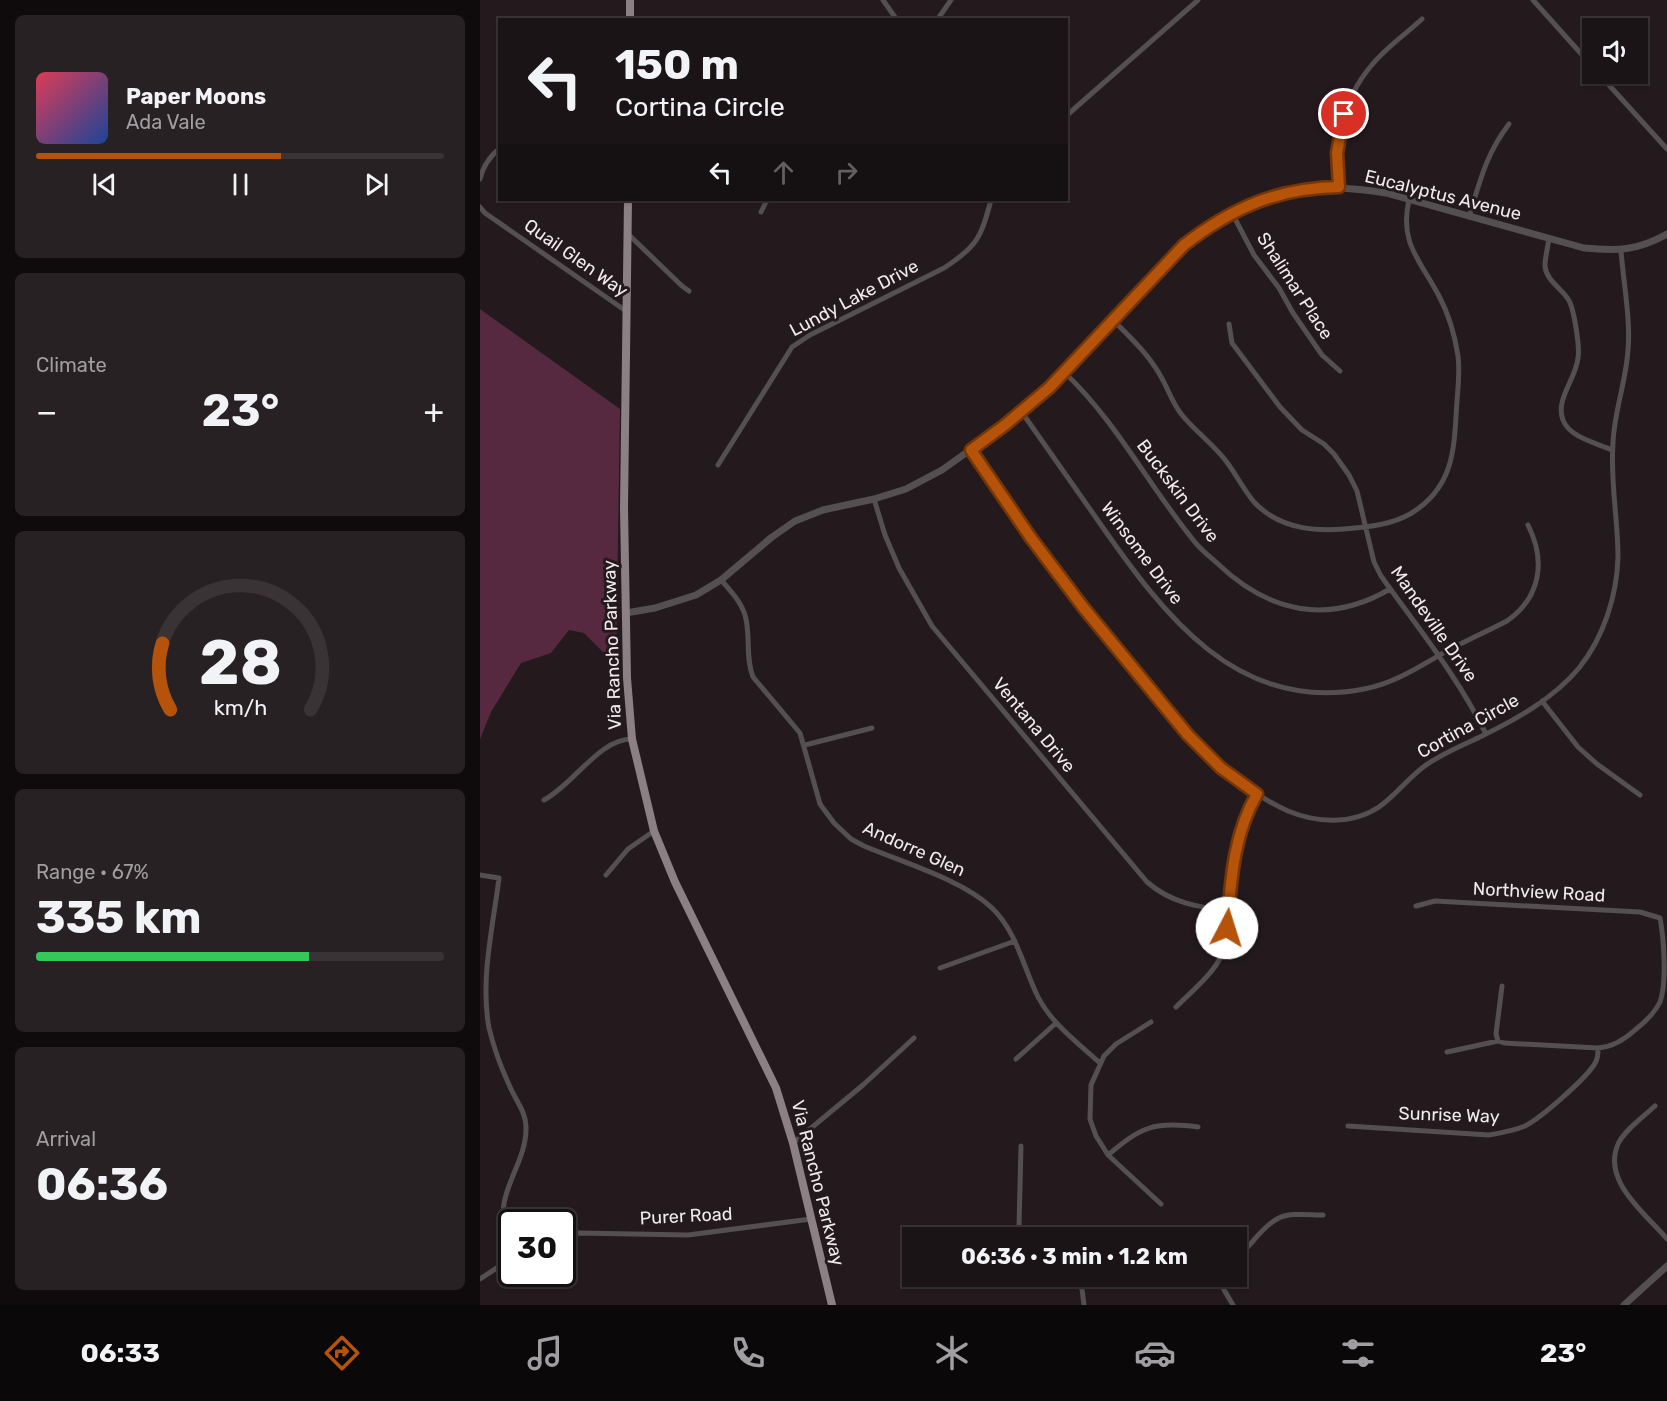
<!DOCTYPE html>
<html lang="en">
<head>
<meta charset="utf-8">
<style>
	body { margin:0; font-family:Rubik,sans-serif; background:#282123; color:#f1f3f6; height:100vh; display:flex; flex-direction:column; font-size:22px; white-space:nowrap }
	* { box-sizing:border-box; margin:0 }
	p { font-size:20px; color:#a09ea1 }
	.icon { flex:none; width:33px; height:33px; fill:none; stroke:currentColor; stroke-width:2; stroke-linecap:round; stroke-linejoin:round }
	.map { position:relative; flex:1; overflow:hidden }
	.side { display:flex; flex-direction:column; gap:15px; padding:15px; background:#0f0b0c; width:480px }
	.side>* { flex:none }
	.guide { position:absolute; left:18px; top:18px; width:570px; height:183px; border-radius:0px; box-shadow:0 2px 4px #0004,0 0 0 2px #393335; background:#1b1416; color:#f1f3f6; overflow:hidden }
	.fabs { position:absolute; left:1102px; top:18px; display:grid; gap:12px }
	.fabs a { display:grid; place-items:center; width:66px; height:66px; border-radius:0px; background:#1b1416; box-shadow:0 2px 4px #0004,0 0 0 2px #393335; font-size:30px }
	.speed { position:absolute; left:18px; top:1209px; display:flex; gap:12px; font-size:30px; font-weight:700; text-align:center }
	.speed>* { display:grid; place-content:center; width:78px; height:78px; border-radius:50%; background:#1b1416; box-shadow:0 2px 4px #0004,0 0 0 2px #393335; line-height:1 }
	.speed .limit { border:3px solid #111; border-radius:9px; background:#fff; color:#111 }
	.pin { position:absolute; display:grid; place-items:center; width:51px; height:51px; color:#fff; margin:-26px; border:3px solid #fff; border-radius:50%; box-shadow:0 2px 6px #0007 }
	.me { position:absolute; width:66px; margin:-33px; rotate:5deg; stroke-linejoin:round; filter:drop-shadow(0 0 4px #0008) }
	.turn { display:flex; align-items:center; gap:21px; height:126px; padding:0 18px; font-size:27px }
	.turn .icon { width:78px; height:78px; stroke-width:2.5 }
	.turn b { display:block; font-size:42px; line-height:51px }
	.lanes { display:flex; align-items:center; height:57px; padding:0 18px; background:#0003; justify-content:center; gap:30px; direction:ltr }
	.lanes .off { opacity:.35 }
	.big { font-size:45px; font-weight:700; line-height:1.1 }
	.side .tile { flex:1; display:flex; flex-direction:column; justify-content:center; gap:9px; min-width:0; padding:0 21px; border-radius:9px; background:#282123 }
	.side .dial { align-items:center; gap:0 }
	.dial svg { height:156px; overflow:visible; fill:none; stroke:#393335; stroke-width:7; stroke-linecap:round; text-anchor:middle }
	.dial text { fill:#f1f3f6; stroke:none }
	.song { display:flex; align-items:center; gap:18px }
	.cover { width:72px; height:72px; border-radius:9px; background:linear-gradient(135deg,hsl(350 70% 55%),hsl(220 70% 35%)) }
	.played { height:6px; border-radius:3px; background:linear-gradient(90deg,#b45309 60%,#393335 60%) }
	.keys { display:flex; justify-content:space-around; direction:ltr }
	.heat { display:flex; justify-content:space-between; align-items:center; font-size:33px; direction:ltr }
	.charge { height:9px; border-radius:4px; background:linear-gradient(90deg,#34c759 67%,#393335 0) }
	.trip { position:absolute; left:422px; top:1227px; width:345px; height:60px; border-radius:0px; background:#1b1416; box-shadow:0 2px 4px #0004,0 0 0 2px #393335; font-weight:700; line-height:60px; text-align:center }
	.menu { display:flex; height:96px; justify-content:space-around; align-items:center; background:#0b0809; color:#a09ea1 }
	.menu .icon { width:42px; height:42px }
	.menu .current { color:#b45309 }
	.menu b { font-size:27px; color:#f1f3f6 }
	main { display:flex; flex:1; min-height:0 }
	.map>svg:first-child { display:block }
</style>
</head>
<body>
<main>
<section class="side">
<div class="tile">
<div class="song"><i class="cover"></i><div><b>Paper Moons</b><p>Ada Vale</p></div></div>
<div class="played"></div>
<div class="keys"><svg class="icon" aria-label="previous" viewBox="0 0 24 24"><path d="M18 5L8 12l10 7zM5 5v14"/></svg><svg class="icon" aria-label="pause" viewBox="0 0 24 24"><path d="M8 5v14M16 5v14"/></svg><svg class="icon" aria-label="next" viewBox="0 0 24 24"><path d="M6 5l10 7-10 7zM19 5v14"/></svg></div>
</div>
<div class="tile"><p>Climate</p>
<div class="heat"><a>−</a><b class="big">23°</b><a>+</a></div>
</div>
<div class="tile dial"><svg viewBox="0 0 100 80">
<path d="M14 69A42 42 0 1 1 86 69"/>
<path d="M14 69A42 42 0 0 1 10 35" stroke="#b45309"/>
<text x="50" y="56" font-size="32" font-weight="700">28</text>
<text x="50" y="72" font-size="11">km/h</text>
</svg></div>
<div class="tile"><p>Range · 67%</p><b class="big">335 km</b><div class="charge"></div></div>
<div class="tile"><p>Arrival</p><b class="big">06:36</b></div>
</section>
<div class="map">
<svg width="1187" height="1305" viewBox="0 0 1187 1305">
	<rect width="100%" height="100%" fill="#241a1e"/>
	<path fill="#572940" d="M 0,309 L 140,409 L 136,665 L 104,633 L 89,630 L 71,653 L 41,663 L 11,712 L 0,739 Z"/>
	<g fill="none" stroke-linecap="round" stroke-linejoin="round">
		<path stroke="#544f51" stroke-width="5" d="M 403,0 L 417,20
			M 1053,0 L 1113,67
			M 457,20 L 471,0
			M 1119,74 L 1187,149
			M 586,116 L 718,0
			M 0,179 C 3,166 9,157 20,148
			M 859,187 C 857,140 860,103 891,66 C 905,48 926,34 942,19
			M 0,207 L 5,213 L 146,311
			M 281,212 L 287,200
			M 752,213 L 774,255 L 799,288 L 813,313 L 842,355 L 860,371
			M 989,217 C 1000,181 1006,154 1029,124
			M 148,234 L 202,286 L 209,291
			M 1069,238 C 1068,247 1065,257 1065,266 C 1066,280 1081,288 1088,299 C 1094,307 1100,348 1098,358 C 1096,379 1075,399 1083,420 C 1089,437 1116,443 1132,450
			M 633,320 C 650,337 668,354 680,375 C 688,388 692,403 702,415 C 715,431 733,444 746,461 C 756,474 763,489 774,502 C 801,531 840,532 875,528 C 898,526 921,522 939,508 C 976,480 974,443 977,401 C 978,387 980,371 978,356 C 975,336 968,313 959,296 C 940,260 919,243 929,200
			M 749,324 L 752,343 L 800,407 L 822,430 L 844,444 L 854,454 L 869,475 L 877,491 L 894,562 L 901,576 C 938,628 978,677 1006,734
			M 584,372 C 636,421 669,486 714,541 C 720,549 729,556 737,563 C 788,612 847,626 910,589
			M 541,411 C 567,448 593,485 619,522 C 683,614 757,714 884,689 C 911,684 934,670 958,656 C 980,643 1004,633 1027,621 C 1061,597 1066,561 1048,525
			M 491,450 C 511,479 531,509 551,538 C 584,585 620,628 656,672 C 701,726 743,782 808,811 C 837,823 872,825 899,807 C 916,795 929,777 946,765 C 963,753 983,745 1002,736 C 1037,719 1074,698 1099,668 C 1124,637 1137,595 1138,557 C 1138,519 1130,481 1133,443 C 1134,412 1146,382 1148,350 C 1151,321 1143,280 1141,250
			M 238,465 L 312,347 L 330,335 L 464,268 C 498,246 501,237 511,200
			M 394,499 L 405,535 L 419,568 L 452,626 L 667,882 C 691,903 718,907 748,911
			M 241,580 C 250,590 261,602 265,615 C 271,635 265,657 273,677 L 320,733 L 340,804 L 354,823 L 371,839 L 384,846 C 422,862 483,880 512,908 C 537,932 543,967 558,997 C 572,1024 598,1043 620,1063
			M 1062,701 L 1098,747 L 1117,764 L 1160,795
			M 325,745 L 392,728
			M 64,800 C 94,784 119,739 152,739
			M 0,875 L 19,878 C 13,927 0,979 9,1028 C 14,1049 22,1070 31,1089 C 37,1102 46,1113 46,1127 C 47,1169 6,1199 32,1240
			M 126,875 L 148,849 L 174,831
			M 936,906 L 955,901 L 1160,912 L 1180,918 C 1184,939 1187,983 1180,1002 C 1175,1012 1164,1023 1155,1030 C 1144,1040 1133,1047 1118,1048 L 1024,1043 L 1018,1041 L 1016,1034 L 1022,986
			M 460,968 L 535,941
			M 696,1007 C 715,988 739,970 746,944 C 750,893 750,840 777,794
			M 671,1022 L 636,1044 L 624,1056 L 611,1085 L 610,1119 L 616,1136 L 628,1155 L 681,1204
			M 967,1052 L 1018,1041
			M 536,1059 L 576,1023
			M 1175,1106 C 1163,1117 1147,1128 1139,1142 C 1120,1180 1165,1213 1187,1239
			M 868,1126 L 1009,1135 C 1021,1133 1033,1131 1045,1126 C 1061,1118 1104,1080 1114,1065 C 1118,1059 1118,1054 1118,1048
			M 313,1143 L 383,1085 L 434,1038
			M 541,1146 L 539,1226 L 542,1238
			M 628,1155 C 661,1127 674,1121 718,1127
			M 82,1235 L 98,1233 L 208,1235 L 331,1219
			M 756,1258 C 771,1247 780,1228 797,1219 C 809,1212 829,1215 843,1215
			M 594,1276 L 602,1289 L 604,1305
			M 736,1276 L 753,1305
			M 0,1279 L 32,1258"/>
		<path stroke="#544f51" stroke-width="7" d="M 146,613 L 175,608 L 216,595 L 241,580 L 292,537 L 315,521 L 343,510 L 394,499 L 426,489 L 462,470 L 525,425 L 570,387 L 704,245 C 769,195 825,179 906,193 L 1104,248 C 1137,251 1157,251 1187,234
			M 1144,1305 L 1187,1266"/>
		<path stroke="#8c8085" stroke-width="8" d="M 150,20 L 150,0
			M 148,200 L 144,508 L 147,678 L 152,739 L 174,831 L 195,882 L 296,1088 L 313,1143 L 352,1305"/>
	</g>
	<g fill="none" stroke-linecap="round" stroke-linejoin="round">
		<g stroke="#753606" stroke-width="15">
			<path id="route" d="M 747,928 C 751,881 753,835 777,794 L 741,768 L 708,735 L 603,607 L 551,538 L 491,450 L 525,425 L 570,387 L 704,245 C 752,208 797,188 859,187 L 857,153 L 864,114"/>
		</g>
		<use href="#route" stroke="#b45309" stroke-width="10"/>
	</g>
	<g text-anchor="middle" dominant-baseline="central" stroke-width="6" stroke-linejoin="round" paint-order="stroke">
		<g font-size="18" fill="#f1eaed" stroke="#241a1e">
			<text transform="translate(963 195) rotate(14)">Eucalyptus Avenue</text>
			<text transform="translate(96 258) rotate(35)">Quail Glen Way</text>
			<text transform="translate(815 286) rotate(57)">Shalimar Place</text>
			<text transform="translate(374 298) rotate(-28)">Lundy Lake Drive</text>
			<text transform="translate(698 491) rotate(53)">Buckskin Drive</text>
			<text transform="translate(662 553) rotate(53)">Winsome Drive</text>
			<text transform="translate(954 624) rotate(55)">Mandeville Drive</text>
			<text transform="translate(132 645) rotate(-92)">Via Rancho Parkway</text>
			<text transform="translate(554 725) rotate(50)">Ventana Drive</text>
			<text transform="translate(988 726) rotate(-29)">Cortina Circle</text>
			<text transform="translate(434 849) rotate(24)">Andorre Glen</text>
			<text transform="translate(1059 892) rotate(3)">Northview Road</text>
			<text transform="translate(969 1115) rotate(2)">Sunrise Way</text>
			<text transform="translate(338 1183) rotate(76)">Via Rancho Parkway</text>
			<text transform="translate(206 1216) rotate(-3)">Purer Road</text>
		</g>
	</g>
</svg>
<div class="fabs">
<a><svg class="icon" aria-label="sound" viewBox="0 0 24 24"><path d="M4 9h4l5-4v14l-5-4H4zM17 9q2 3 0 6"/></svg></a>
</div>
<div class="speed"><div class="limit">30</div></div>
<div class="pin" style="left:864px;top:114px;background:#d93025"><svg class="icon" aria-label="arrive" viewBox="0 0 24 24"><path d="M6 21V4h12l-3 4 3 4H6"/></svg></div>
<svg class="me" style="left:747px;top:928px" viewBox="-20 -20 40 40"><circle r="19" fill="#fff"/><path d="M0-13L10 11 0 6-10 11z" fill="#b45309"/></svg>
<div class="trip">06:36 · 3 min · 1.2 km</div>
<div class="guide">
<div class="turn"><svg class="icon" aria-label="left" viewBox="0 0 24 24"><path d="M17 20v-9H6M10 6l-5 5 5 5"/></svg><div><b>150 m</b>Cortina Circle</div></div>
<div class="lanes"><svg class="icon" aria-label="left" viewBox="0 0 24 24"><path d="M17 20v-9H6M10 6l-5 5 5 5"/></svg><svg class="icon off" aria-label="ahead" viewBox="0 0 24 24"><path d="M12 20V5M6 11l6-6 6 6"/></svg><svg class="icon off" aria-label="right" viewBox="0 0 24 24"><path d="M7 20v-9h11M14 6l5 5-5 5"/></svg></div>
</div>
</div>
</main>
<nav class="menu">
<b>06:33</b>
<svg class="icon current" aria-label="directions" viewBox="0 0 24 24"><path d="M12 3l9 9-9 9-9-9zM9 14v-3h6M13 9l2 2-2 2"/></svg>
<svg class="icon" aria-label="music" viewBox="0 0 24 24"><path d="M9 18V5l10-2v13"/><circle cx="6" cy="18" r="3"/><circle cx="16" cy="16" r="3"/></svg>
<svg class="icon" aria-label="phone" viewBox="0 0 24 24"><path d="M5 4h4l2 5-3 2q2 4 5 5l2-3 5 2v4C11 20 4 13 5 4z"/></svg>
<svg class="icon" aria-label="climate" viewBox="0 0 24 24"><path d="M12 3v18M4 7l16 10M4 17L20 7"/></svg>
<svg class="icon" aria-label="car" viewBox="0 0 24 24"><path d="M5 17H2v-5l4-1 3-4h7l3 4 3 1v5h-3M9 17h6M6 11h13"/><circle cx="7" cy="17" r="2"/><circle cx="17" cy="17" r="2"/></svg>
<svg class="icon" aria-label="filters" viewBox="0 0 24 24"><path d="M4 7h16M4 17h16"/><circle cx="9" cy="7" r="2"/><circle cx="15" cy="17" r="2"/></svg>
<b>23°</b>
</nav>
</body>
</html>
